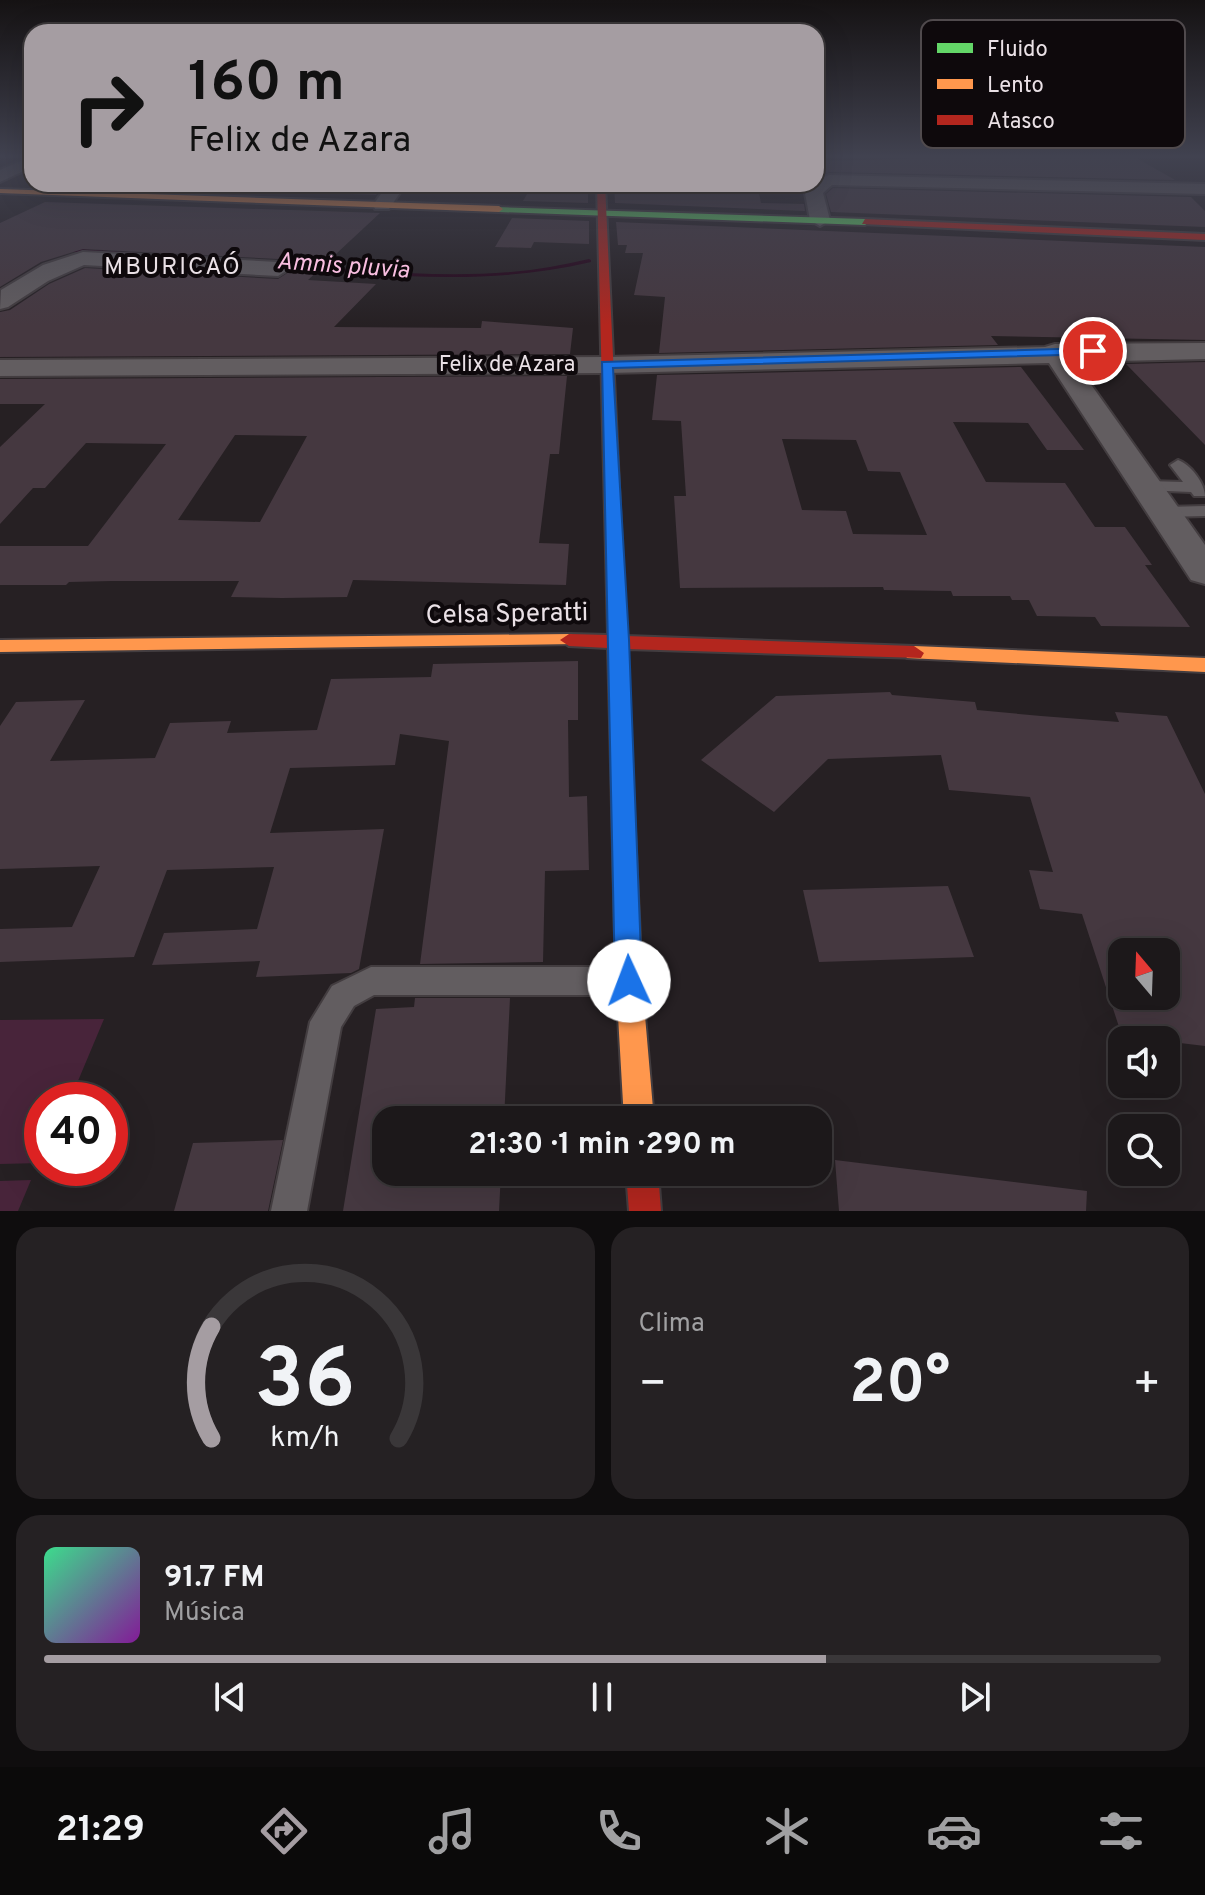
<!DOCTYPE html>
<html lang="es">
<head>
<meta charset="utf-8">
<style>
	body { margin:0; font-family:Overpass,sans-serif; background:#252123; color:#f1f3f6; height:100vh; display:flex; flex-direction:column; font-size:30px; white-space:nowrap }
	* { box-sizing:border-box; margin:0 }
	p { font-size:26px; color:#a0a0a2 }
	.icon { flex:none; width:44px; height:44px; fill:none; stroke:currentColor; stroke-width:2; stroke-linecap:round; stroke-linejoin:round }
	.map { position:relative; height:1211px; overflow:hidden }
	.details { display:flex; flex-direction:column; gap:16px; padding:16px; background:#0f0d0e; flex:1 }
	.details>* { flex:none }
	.top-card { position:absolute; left:24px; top:24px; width:800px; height:168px; border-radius:24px; box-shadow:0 8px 32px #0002,0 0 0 2px #3a3739; background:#a59da2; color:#111; overflow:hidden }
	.needle { width:52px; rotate:341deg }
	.buttons { position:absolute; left:1108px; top:938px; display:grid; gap:16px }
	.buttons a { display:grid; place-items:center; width:72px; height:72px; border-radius:16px; background:#1c181a; box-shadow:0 8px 32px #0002,0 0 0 2px #3a3739; font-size:40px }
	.speed { position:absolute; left:24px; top:1082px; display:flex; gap:16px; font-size:40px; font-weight:700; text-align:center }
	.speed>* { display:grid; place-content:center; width:104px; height:104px; border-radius:50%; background:#1c181a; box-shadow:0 8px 32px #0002,0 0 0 2px #3a3739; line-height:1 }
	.speed .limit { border:12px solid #d22; background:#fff; color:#111 }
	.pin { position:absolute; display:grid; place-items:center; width:68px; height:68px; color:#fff; margin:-34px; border:4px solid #fff; border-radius:50%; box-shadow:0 2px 8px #0007 }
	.me { position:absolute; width:88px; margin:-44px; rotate:358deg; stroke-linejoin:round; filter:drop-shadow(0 0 6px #0008) }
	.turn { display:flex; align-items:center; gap:28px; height:168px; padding:0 32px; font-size:36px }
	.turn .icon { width:104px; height:104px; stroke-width:2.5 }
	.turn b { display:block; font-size:56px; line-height:68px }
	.big { font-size:60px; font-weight:700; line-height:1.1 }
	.details .tile { flex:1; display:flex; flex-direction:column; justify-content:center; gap:12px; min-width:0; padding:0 28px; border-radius:24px; background:#252123 }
	.details .dial { align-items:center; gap:0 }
	.dial svg { height:208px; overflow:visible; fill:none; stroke:#3a3739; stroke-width:7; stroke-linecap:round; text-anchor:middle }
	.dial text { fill:#f1f3f6; stroke:none }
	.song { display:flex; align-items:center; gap:24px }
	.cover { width:96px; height:96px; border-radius:12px; background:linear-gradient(135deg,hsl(150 70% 55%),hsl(290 70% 35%)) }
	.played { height:8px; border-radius:4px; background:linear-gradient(90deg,#a59da2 70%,#3a3739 70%) }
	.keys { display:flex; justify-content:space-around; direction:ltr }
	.heat { display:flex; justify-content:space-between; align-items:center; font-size:44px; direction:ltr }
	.details .tiles { flex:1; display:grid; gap:16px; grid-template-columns:1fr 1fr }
	.tile:last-child { grid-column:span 2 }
	.trip { position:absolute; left:372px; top:1106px; width:460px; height:80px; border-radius:24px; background:#1c181a; box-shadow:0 8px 32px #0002,0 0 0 2px #3a3739; font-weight:700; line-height:80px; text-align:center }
	.tabs { display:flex; height:128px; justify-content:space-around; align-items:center; background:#0b0a0a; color:#a0a0a2 }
	.tabs .icon { width:56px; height:56px }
	.tabs .active { color:#a59da2 }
	.tabs b { font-size:36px; color:#f1f3f6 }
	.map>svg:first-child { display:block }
</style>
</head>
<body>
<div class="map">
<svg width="1205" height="1211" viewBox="0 0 1205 1211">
	<rect width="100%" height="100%" fill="#262023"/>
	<path fill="#48243a" d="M 104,1019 L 70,1100 L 42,1100 L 42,1163 L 0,1164 L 0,1020 Z
		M 31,1180 L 18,1211 L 0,1211 L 0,1181 Z"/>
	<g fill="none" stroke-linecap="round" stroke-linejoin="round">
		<path fill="#240318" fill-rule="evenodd" d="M 63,248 L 140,253 L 143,255 L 140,257 L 61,251 L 61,249 Z
			M 589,259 L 591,260 L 591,262 C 481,288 377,274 266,266 L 263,264 L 266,262 C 347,268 429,279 511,272 C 537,270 563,265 589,259 Z"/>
	</g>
	<path fill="#453840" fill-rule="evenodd" d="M 906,156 L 1133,156 L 1175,180 L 829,172 L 816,177 L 816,161 L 908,159 Z
		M 81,184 L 384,184 L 376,195 Z
		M 533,184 L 588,184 L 588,203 L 523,201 Z
		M 614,184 L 757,184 L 761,203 L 804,204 L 805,211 L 615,203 Z
		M 833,188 L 1191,197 L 1205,211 L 1205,227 L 831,212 L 826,194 Z
		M 45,202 L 380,213 L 308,280 L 376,284 L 334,327 L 481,328 L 482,321 L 573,328 L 570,354 L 0,357 L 0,312 L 10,310 L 49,284 L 85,268 L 278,279 L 292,270 L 278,259 L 83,249 L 41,262 L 0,287 L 0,223 Z
		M 512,218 L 589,221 L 589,244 L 534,242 L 531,248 L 495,247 Z
		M 616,222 L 1205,247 L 1205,340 L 991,336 L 998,345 L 659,353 L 665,297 L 634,295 L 643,253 L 625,253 L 627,245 L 618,245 Z
		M 1205,362 L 1205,445 L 1126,364 Z
		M 1021,367 L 1084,450 L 1047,450 L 1028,423 L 953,422 L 986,482 L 1065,483 L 1095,527 L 1125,527 L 1152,565 L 1145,565 L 1190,627 L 1101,626 L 1095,617 L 1037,616 L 1029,600 L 1012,600 L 1010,596 L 953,596 L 951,591 L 884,590 L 883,587 L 680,588 L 674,496 L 686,496 L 681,421 L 652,420 L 657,375 ZM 782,439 L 856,440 L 868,471 L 900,472 L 927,535 L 853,534 L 846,511 L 802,510 Z
		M 567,376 L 559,454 L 550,454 L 539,543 L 569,544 L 566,585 L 353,580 L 347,597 L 282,598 L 231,597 L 239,581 L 112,581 L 69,582 L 66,585 L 0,585 L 0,546 L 88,546 L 166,444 L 86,443 L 45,488 L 33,488 L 0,524 L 0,447 L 45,404 L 0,404 L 0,379 ZM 235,435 L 307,436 L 260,522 L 178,520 Z
		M 578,661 L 578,720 L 568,720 L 569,797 L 587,796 L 589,870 L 545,871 L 543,962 L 420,964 L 449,741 L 400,734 L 395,765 L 290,768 L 270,833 L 384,829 L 359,969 L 351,973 L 256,977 L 260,961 L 152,965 L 164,933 L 257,929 L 274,867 L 167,870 L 134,957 L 0,962 L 0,929 L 72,927 L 100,866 L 0,869 L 0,726 L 16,702 L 85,700 L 50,761 L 155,758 L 170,723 L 231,721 L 227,733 L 317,730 L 331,679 L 431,677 L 433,664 Z
		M 890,692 L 892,695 L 975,702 L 977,710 L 1041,716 L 1119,722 L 1115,712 L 1167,716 L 1205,794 L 1205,1046 L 1122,1036 L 1082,914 L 1040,909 L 1029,870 L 1053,872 L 1030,797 L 949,790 L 941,755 L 828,759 L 774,812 L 701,760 L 776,696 ZM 1122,952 L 1166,952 L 1166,996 L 1122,996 Z
		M 948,886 L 974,957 L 819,962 L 803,890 Z
		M 415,998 L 510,998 L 504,1120 L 386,1120 L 386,1172 L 501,1172 L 499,1211 L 343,1211 L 376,1009 L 414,1007 Z
		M 283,1140 L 268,1211 L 174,1211 L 193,1143 Z
		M 835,1160 L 1087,1191 L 1086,1211 L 839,1211 Z"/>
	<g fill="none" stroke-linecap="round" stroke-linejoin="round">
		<g stroke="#433d40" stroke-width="4">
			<path id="lane" d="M 1178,460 C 1190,464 1205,483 1205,496 L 1194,496 L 1191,492 L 1142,490 L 1140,486 L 1148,481 L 1183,482 L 1170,465 Z
				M 1205,506 L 1205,516 L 1165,517 L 1156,512 L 1165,507 Z
				M 371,967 L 621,967 L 632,971 L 636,981 L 632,991 L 621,995 L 374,995 L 354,1006 L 341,1027 L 307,1211 L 271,1211 L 310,1022 L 332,986 Z"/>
		</g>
		<g stroke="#433d40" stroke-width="4">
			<path id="street" d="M 32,156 L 32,167 L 0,182 L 0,170 Z
				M 829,175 L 1205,184 L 1205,194 L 832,185 L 823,193 L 830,220 L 820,226 L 810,220 L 805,193 L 811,184 L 816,184 L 816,180 Z
				M 388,184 L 406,184 L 389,209 L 375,209 L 373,205 Z
				M 83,252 L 278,262 L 289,269 L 278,276 L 84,265 L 48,281 L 8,307 L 0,309 L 1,290 L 43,265 Z
				M 1205,343 L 1205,359 L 1075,362 L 1205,545 L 1205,584 L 1191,580 L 1049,363 L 607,373 L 0,376 L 0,360 L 607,357 L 1045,347 L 1055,344 Z"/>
		</g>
		<g stroke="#433d40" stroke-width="4">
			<path id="fast" d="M 496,207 L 865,219 L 869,222 L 865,225 L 499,212 Z"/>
		</g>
		<g stroke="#433d40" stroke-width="4">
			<path id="slow" d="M 0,189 L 499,206 L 503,209 L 499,212 L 0,193 Z
				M 569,634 L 576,636 L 578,640 L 576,644 L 0,652 L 0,640 Z
				M 914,646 L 1205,658 L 1205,672 L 907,658 L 904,653 Z
				M 620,715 L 627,718 L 630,723 L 642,981 L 654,1120 L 624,1120 L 616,981 L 610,723 L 613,718 Z"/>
		</g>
		<g stroke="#433d40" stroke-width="4">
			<path id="jam" d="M 597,184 L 605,184 L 626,636 L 914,646 L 924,653 L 921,658 L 627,649 L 630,723 L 627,728 L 620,731 L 613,728 L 610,723 L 608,648 L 569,646 L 560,640 L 569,634 L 608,635 Z
				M 865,219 L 1205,234 L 1205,240 L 862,224 Z
				M 626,1172 L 658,1172 L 661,1211 L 629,1211 Z"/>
		</g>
		<use href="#lane" fill="#625d60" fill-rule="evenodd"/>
		<use href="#street" fill="#625d60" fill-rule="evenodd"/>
		<use href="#fast" fill="#63d668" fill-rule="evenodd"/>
		<use href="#slow" fill="#ff974d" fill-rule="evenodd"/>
		<use href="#jam" fill="#b3261e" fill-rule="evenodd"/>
	</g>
	<linearGradient id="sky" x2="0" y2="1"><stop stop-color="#151213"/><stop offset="0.48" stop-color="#414250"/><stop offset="1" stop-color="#414250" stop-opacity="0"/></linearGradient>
	<rect width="1205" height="326" fill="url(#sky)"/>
	<path fill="#1a73e8" stroke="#114b97" stroke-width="2" d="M 1093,348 L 1098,349 L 1098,354 L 613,368 L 629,640 L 642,981 L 638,991 L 629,995 L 619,991 L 615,981 L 602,362 Z"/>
	<g text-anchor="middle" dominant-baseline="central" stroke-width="8" stroke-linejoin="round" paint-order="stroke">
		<g font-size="22" fill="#eae1e6" stroke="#0e090c">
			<text x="507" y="365">Felix de Azara</text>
		</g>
		<g font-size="24" font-style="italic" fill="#f9bee0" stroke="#0e090c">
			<text transform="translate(343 267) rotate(4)">Amnis pluvia</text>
		</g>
		<g font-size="24" letter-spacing="2" fill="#eae1e6" stroke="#0e090c">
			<text x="173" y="268">MBURICAÓ</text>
		</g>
		<g font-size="26" fill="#eae1e6" stroke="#0e090c">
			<text transform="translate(507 615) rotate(-1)">Celsa Speratti</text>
		</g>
	</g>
	<rect x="921" y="20" width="264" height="128" rx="12" fill="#0e090c" stroke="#504a4d" stroke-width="2"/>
	<rect x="937" y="43" width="36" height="10" fill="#63d668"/>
	<rect x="937" y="79" width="36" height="10" fill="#ff974d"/>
	<rect x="937" y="115" width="36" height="10" fill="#b3261e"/>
	<g font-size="22" fill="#eae1e6">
		<text x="987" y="56">Fluido</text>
		<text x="987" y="92">Lento</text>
		<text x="987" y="128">Atasco</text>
	</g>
</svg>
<div class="buttons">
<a><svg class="needle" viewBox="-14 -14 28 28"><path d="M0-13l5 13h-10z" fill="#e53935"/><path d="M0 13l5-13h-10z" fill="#a0a0a2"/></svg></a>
<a><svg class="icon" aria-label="sound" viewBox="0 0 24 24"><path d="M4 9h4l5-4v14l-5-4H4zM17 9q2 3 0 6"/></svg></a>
<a><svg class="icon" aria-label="search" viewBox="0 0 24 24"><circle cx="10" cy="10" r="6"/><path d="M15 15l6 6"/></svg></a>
</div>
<div class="speed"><div class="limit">40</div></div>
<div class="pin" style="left:1093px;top:351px;background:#d93025"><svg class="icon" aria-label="arrive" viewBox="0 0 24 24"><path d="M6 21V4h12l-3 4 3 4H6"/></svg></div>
<svg class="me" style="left:629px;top:981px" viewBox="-20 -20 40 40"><circle r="19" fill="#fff"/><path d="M0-13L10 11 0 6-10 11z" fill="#1a73e8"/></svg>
<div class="trip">21:30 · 1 min · 290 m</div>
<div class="top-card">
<div class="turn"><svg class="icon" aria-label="right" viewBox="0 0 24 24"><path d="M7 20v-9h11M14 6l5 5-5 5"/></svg><div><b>160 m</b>Felix de Azara</div></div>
</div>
</div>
<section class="details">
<div class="tiles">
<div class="tile dial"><svg viewBox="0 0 100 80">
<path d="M14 69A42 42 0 1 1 86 69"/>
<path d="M14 69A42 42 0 0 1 14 26" stroke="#a59da2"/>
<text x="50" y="56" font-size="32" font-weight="700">36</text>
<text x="50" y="72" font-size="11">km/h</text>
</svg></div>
<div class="tile"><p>Clima</p>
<div class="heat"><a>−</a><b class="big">20°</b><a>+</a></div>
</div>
<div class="tile">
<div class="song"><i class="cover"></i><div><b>91.7 FM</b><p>Música</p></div></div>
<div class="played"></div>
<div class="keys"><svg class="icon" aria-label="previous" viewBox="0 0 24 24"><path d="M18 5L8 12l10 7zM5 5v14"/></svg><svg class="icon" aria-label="pause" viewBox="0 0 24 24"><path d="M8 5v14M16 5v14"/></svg><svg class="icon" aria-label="next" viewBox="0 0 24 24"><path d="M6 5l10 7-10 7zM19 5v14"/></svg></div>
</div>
</div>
</section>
<nav class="tabs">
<b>21:29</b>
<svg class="icon active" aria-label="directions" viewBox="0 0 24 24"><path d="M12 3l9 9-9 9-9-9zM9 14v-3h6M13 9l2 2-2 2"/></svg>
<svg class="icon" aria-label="music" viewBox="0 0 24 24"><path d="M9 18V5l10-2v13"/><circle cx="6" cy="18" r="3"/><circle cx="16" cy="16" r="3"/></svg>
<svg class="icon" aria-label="phone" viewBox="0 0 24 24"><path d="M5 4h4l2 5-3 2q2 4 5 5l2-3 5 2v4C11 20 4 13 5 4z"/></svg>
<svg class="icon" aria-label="climate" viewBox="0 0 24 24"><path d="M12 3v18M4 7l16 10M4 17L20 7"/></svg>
<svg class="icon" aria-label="car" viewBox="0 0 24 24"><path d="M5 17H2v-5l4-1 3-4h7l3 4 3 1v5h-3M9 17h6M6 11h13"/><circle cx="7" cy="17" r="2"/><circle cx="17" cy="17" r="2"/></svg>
<svg class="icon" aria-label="filters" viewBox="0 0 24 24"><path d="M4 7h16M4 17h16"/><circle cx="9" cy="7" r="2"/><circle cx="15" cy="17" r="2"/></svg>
</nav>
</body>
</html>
